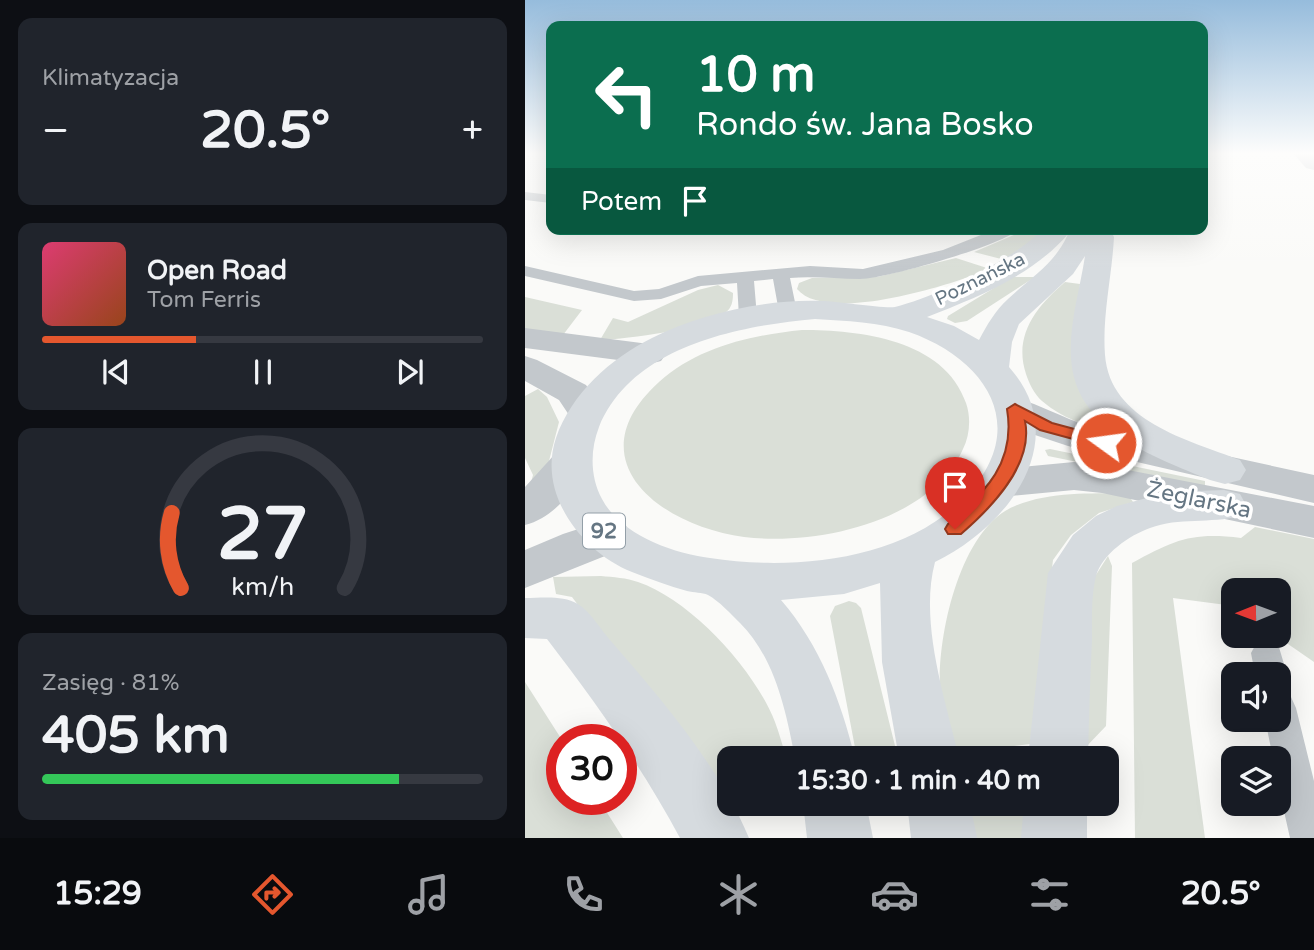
<!DOCTYPE html>
<html lang="pl">
<head>
<meta charset="utf-8">
<style>
	body { margin:0; font-family:"Varela Round",sans-serif; background:#20242c; color:#f1f3f6; height:100vh; display:flex; flex-direction:column; font-size:26px; white-space:nowrap }
	* { box-sizing:border-box; margin:0 }
	p { font-size:23px; color:#9ea1a6 }
	.icon { flex:none; width:38px; height:38px; fill:none; stroke:currentColor; stroke-width:2; stroke-linecap:round; stroke-linejoin:round }
	.map { position:relative; flex:1; overflow:hidden }
	.drawer { display:flex; flex-direction:column; gap:18px; padding:18px; background:#0d0f14; width:525px }
	.drawer>* { flex:none }
	.hud { position:absolute; left:21px; top:21px; width:662px; height:214px; border-radius:14px; box-shadow:0 7px 28px #0002; background:#0b6e4f; color:#fff; overflow:hidden }
	.needle { width:46px; rotate:269deg }
	.controls { position:absolute; left:696px; top:578px; display:grid; gap:14px }
	.controls a { display:grid; place-items:center; width:70px; height:70px; border-radius:14px; background:#171b24; box-shadow:0 7px 28px #0002; font-size:35px }
	.speed { position:absolute; left:21px; top:724px; display:flex; gap:14px; font-size:35px; font-weight:700; text-align:center }
	.speed>* { display:grid; place-content:center; width:91px; height:91px; border-radius:50%; background:#171b24; box-shadow:0 7px 28px #0002; line-height:1 }
	.speed .limit { border:10px solid #d22; background:#fff; color:#111 }
	.pin { position:absolute; display:grid; place-items:center; width:60px; height:60px; color:#fff; margin:-72px -30px; border-radius:50% 50% 50% 0; rotate:-45deg; box-shadow:0 0 7px #0007 }
	.pin .icon { rotate:45deg }
	.me { position:absolute; width:77px; margin:-38px; rotate:284deg; stroke-linejoin:round; filter:drop-shadow(0 0 5px #0008) }
	.turn { display:flex; align-items:center; gap:24px; height:147px; padding:0 35px; font-size:32px }
	.turn .icon { width:91px; height:91px; stroke-width:2.5 }
	.turn b { display:block; font-size:49px; line-height:60px }
	.then { display:flex; align-items:center; height:66px; padding:0 35px; background:#0003; gap:14px; font-size:26px }
	.big { font-size:52px; font-weight:800; line-height:1.1 }
	.drawer .widget { flex:1; display:flex; flex-direction:column; justify-content:center; gap:10px; min-width:0; padding:0 24px; border-radius:14px; background:#20242c }
	.drawer .dial { align-items:center; gap:0 }
	.dial svg { height:182px; overflow:visible; fill:none; stroke:#363941; stroke-width:7; stroke-linecap:round; text-anchor:middle }
	.dial text { fill:#f1f3f6; stroke:none }
	.song { display:flex; align-items:center; gap:21px }
	.cover { width:84px; height:84px; border-radius:10px; background:linear-gradient(135deg,hsl(340 70% 55%),hsl(20 70% 35%)) }
	.played { height:7px; border-radius:4px; background:linear-gradient(90deg,#e4572e 35%,#363941 35%) }
	.keys { display:flex; justify-content:space-around; direction:ltr }
	.heat { display:flex; justify-content:space-between; align-items:center; font-size:38px; direction:ltr }
	.charge { height:10px; border-radius:5px; background:linear-gradient(90deg,#34c759 81%,#363941 0) }
	.trip { position:absolute; left:192px; top:746px; width:402px; height:70px; border-radius:14px; background:#171b24; box-shadow:0 7px 28px #0002; font-weight:800; line-height:70px; text-align:center }
	.menu { display:flex; height:112px; justify-content:space-around; align-items:center; background:#090b0e; color:#9ea1a6 }
	.menu .icon { width:49px; height:49px }
	.menu .active { color:#e4572e }
	.menu b { font-size:32px; color:#f1f3f6 }
	main { display:flex; flex:1; min-height:0 }
	.map>svg:first-child { display:block }
</style>
</head>
<body>
<main>
<section class="drawer">
<div class="widget"><p>Klimatyzacja</p>
<div class="heat"><a>−</a><b class="big">20.5°</b><a>+</a></div>
</div>
<div class="widget">
<div class="song"><i class="cover"></i><div><b>Open Road</b><p>Tom Ferris</p></div></div>
<div class="played"></div>
<div class="keys"><svg class="icon" aria-label="previous" viewBox="0 0 24 24"><path d="M18 5L8 12l10 7zM5 5v14"/></svg><svg class="icon" aria-label="pause" viewBox="0 0 24 24"><path d="M8 5v14M16 5v14"/></svg><svg class="icon" aria-label="next" viewBox="0 0 24 24"><path d="M6 5l10 7-10 7zM19 5v14"/></svg></div>
</div>
<div class="widget dial"><svg viewBox="0 0 100 80">
<path d="M14 69A42 42 0 1 1 86 69"/>
<path d="M14 69A42 42 0 0 1 10 36" stroke="#e4572e"/>
<text x="50" y="56" font-size="32" font-weight="700">27</text>
<text x="50" y="72" font-size="11">km/h</text>
</svg></div>
<div class="widget"><p>Zasięg · 81%</p><b class="big">405 km</b><div class="charge"></div></div>
</section>
<div class="map">
<svg width="789" height="838" viewBox="0 0 789 838">
	<rect width="100%" height="100%" fill="#fafaf8"/>
	<path fill="#dadfd7" d="M 503,229 L 517,229 L 511,237 L 480,260 L 449,252 Z
		M 431,258 L 465,269 C 429,284 302,325 272,289 L 274,283 L 287,278 L 352,277 Z
		M 487,277 L 510,277 L 442,321 L 430,323 L 422,319 L 423,316 Z
		M 540,282 L 555,284 L 553,303 L 600,438 C 572,429 540,421 517,401 C 509,394 504,383 501,374 C 488,335 512,306 540,282 Z
		M 193,285 L 208,293 C 208,301 207,308 200,313 C 178,329 104,339 75,340 L 88,318 L 103,322 L 173,290 Z
		M 0,297 L 57,310 L 38,335 L 0,329 Z
		M 277,330 C 334,330 419,339 441,403 C 446,417 445,435 438,449 C 405,522 291,546 219,537 C 136,526 48,460 134,382 C 173,347 227,335 277,330 Z
		M 13,389 L 22,397 L 34,422 L 24,461 L 4,490 L 8,475 L 0,458 L 0,396 Z
		M 525,449 L 680,481 L 680,488 L 523,456 L 520,450 Z
		M 602,493 L 608,502 L 574,513 L 546,535 L 528,560 L 505,744 L 426,754 C 422,732 415,708 415,685 C 413,633 436,527 490,506 C 526,491 564,494 602,493 Z
		M 730,527 L 789,539 L 789,662 L 750,635 L 754,635 L 754,590 L 709,590 L 709,606 L 648,598 L 680,838 L 610,838 L 607,563 C 650,540 666,532 716,538 Z
		M 583,556 L 587,566 L 581,726 L 558,750 L 567,581 Z
		M 76,576 C 88,577 102,578 113,582 C 166,600 230,670 250,722 C 254,733 258,746 261,758 L 205,758 L 205,803 L 261,803 L 212,817 L 47,597 L 31,594 L 28,577 Z
		M 324,601 L 331,603 L 336,608 L 373,758 L 332,758 L 305,616 L 310,606 Z
		M 0,682 L 37,740 L 37,800 L 74,800 L 98,838 L 0,838 Z
		M 440,803 L 500,803 L 497,838 L 447,838 Z"/>
	<g fill="none" stroke-linecap="round" stroke-linejoin="round">
		<path fill="#c3c8cc" fill-rule="evenodd" d="M 0,192 L 26,195 L 26,203 L 0,200 Z
			M 471,229 L 494,229 C 478,245 360,279 335,279 C 312,279 289,276 265,278 L 272,312 L 263,318 L 254,312 L 248,279 L 229,281 L 232,317 L 223,323 L 214,317 L 212,283 L 176,286 L 136,299 L 109,301 L 0,276 L 0,266 L 109,291 L 134,289 L 173,276 L 285,266 L 338,269 L 418,250 Z
			M 742,640 L 753,644 L 762,674 L 754,685 L 754,674 L 730,674 L 726,653 L 731,644 Z
			M 754,693 L 766,697 L 771,708 L 789,781 L 789,838 L 765,838 L 754,789 L 754,758 L 748,758 L 740,719 L 754,719 Z"/>
		<path fill="#c3c8cc" fill-rule="evenodd" d="M 767,152 L 789,152 L 789,170 L 781,168 Z
			M 490,398 C 515,404 537,418 564,426 L 789,475 L 789,503 L 543,446 L 507,434 L 477,417 L 471,409 L 477,401 Z
			M 45,450 L 60,454 L 66,463 C 49,489 31,517 0,525 L 0,487 L 30,454 Z
			M 549,462 L 577,465 L 789,506 L 789,538 L 577,493 L 549,490 L 476,497 L 461,493 L 455,483 L 461,473 L 476,469 Z
			M 84,519 L 100,524 L 107,536 L 100,548 L 0,588 L 0,550 L 38,534 Z"/>
		<path fill="#c3c8cc" fill-rule="evenodd" d="M 0,328 L 124,344 L 136,347 L 141,354 L 136,361 L 124,364 L 0,348 Z
			M 0,356 L 12,360 L 61,385 L 80,413 L 74,421 L 61,424 L 48,421 L 34,400 L 0,381 Z"/>
		<path fill="#d6dbdf" fill-rule="evenodd" d="M 518,229 L 585,229 L 589,237 C 587,276 577,316 580,355 C 585,421 663,440 715,460 L 721,470 L 715,480 L 700,484 L 685,480 C 628,456 549,430 546,357 C 544,324 555,289 560,256 L 548,274 L 494,324 L 487,342 L 484,367 C 550,441 482,527 410,562 C 394,622 420,698 434,758 L 374,758 L 357,662 L 355,583 L 319,594 L 256,600 C 295,645 316,701 330,758 L 270,758 C 261,711 250,658 215,623 C 206,614 194,601 183,595 C 177,592 169,593 162,591 C 144,586 125,579 107,572 C 57,552 12,494 31,438 C 46,394 86,358 127,338 C 176,313 242,299 296,301 C 312,301 360,309 370,307 C 410,297 490,259 518,229 ZM 543,234 C 530,264 506,277 483,299 C 470,311 462,325 454,340 L 429,326 L 402,317 C 452,297 507,276 543,234 ZM 290,319 C 321,321 354,322 384,332 C 464,360 507,430 438,499 C 377,561 266,571 185,558 C 147,553 96,535 77,499 C 65,477 65,450 74,427 C 107,346 213,326 290,319 Z
			M 699,490 L 715,494 L 721,505 L 715,516 C 685,524 654,517 625,528 C 605,535 577,554 571,576 C 566,596 567,620 567,640 C 565,679 564,719 563,758 L 503,758 L 523,573 L 548,535 L 571,516 L 592,506 L 644,492 Z
			M 0,598 C 17,598 38,595 53,604 C 65,611 76,630 85,640 C 137,700 194,766 224,838 L 155,838 C 117,767 71,703 22,639 L 0,638 Z
			M 278,803 L 341,803 L 348,838 L 282,838 Z
			M 382,803 L 445,803 L 452,838 L 386,838 Z
			M 499,803 L 562,803 L 562,838 L 496,838 Z"/>
	</g>
	<linearGradient id="sky" x2="0" y2="1"><stop stop-color="#96bcdc"/><stop offset="0.57" stop-color="#fdfdfc"/><stop offset="1" stop-color="#fdfdfc" stop-opacity="0"/></linearGradient>
	<rect width="789" height="269" fill="url(#sky)"/>
	<path fill="#e4572e" stroke="#94391e" stroke-width="2" d="M 490,404 L 527,423 L 587,439 L 589,443 L 581,448 L 515,430 L 500,421 C 509,465 466,508 436,534 L 423,534 L 420,529 L 423,524 C 461,492 491,462 482,409 Z"/>
	<g text-anchor="middle" dominant-baseline="central" stroke-width="7" stroke-linejoin="round" paint-order="stroke">
		<g font-size="19" fill="#657683" stroke="#fff">
			<text transform="translate(455 279) rotate(-26)">Poznańska</text>
		</g>
		<rect fill="#fff" stroke="#939fa8" stroke-width="2" x="58" y="513.5" width="42" height="35" rx="5"/>
		<g font-size="21" font-weight="bold" fill="#657683">
			<text x="79" y="531">92</text>
		</g>
		<g font-size="23" fill="#657683" stroke="#fff">
			<text transform="translate(674 500) rotate(12)">Żeglarska</text>
		</g>
	</g>
</svg>
<div class="controls">
<a><svg class="needle" viewBox="-14 -14 28 28"><path d="M0-13l5 13h-10z" fill="#e53935"/><path d="M0 13l5-13h-10z" fill="#9ea1a6"/></svg></a>
<a><svg class="icon" aria-label="sound" viewBox="0 0 24 24"><path d="M4 9h4l5-4v14l-5-4H4zM17 9q2 3 0 6"/></svg></a>
<a><svg class="icon" aria-label="layers" viewBox="0 0 24 24"><path d="M12 4l9 5-9 5-9-5zM3 14l9 5 9-5"/></svg></a>
</div>
<div class="speed"><div class="limit">30</div></div>
<div class="pin" style="left:430px;top:529px;background:#d93025"><svg class="icon" aria-label="arrive" viewBox="0 0 24 24"><path d="M6 21V4h12l-3 4 3 4H6"/></svg></div>
<svg class="me" style="left:581px;top:443px" viewBox="-20 -20 40 40"><circle r="17" fill="#e4572e" stroke="#fff" stroke-width="3"/><path d="M0-11L8 9 0 5-8 9z" fill="#fff"/></svg>
<div class="trip">15:30 · 1 min · 40 m</div>
<div class="hud">
<div class="turn"><svg class="icon" aria-label="left" viewBox="0 0 24 24"><path d="M17 20v-9H6M10 6l-5 5 5 5"/></svg><div><b>10 m</b>Rondo św. Jana Bosko</div></div>
<div class="then">Potem<svg class="icon" aria-label="arrive" viewBox="0 0 24 24"><path d="M6 21V4h12l-3 4 3 4H6"/></svg></div>
</div>
</div>
</main>
<nav class="menu">
<b>15:29</b>
<svg class="icon active" aria-label="directions" viewBox="0 0 24 24"><path d="M12 3l9 9-9 9-9-9zM9 14v-3h6M13 9l2 2-2 2"/></svg>
<svg class="icon" aria-label="music" viewBox="0 0 24 24"><path d="M9 18V5l10-2v13"/><circle cx="6" cy="18" r="3"/><circle cx="16" cy="16" r="3"/></svg>
<svg class="icon" aria-label="phone" viewBox="0 0 24 24"><path d="M5 4h4l2 5-3 2q2 4 5 5l2-3 5 2v4C11 20 4 13 5 4z"/></svg>
<svg class="icon" aria-label="climate" viewBox="0 0 24 24"><path d="M12 3v18M4 7l16 10M4 17L20 7"/></svg>
<svg class="icon" aria-label="car" viewBox="0 0 24 24"><path d="M5 17H2v-5l4-1 3-4h7l3 4 3 1v5h-3M9 17h6M6 11h13"/><circle cx="7" cy="17" r="2"/><circle cx="17" cy="17" r="2"/></svg>
<svg class="icon" aria-label="filters" viewBox="0 0 24 24"><path d="M4 7h16M4 17h16"/><circle cx="9" cy="7" r="2"/><circle cx="15" cy="17" r="2"/></svg>
<b>20.5°</b>
</nav>
</body>
</html>
